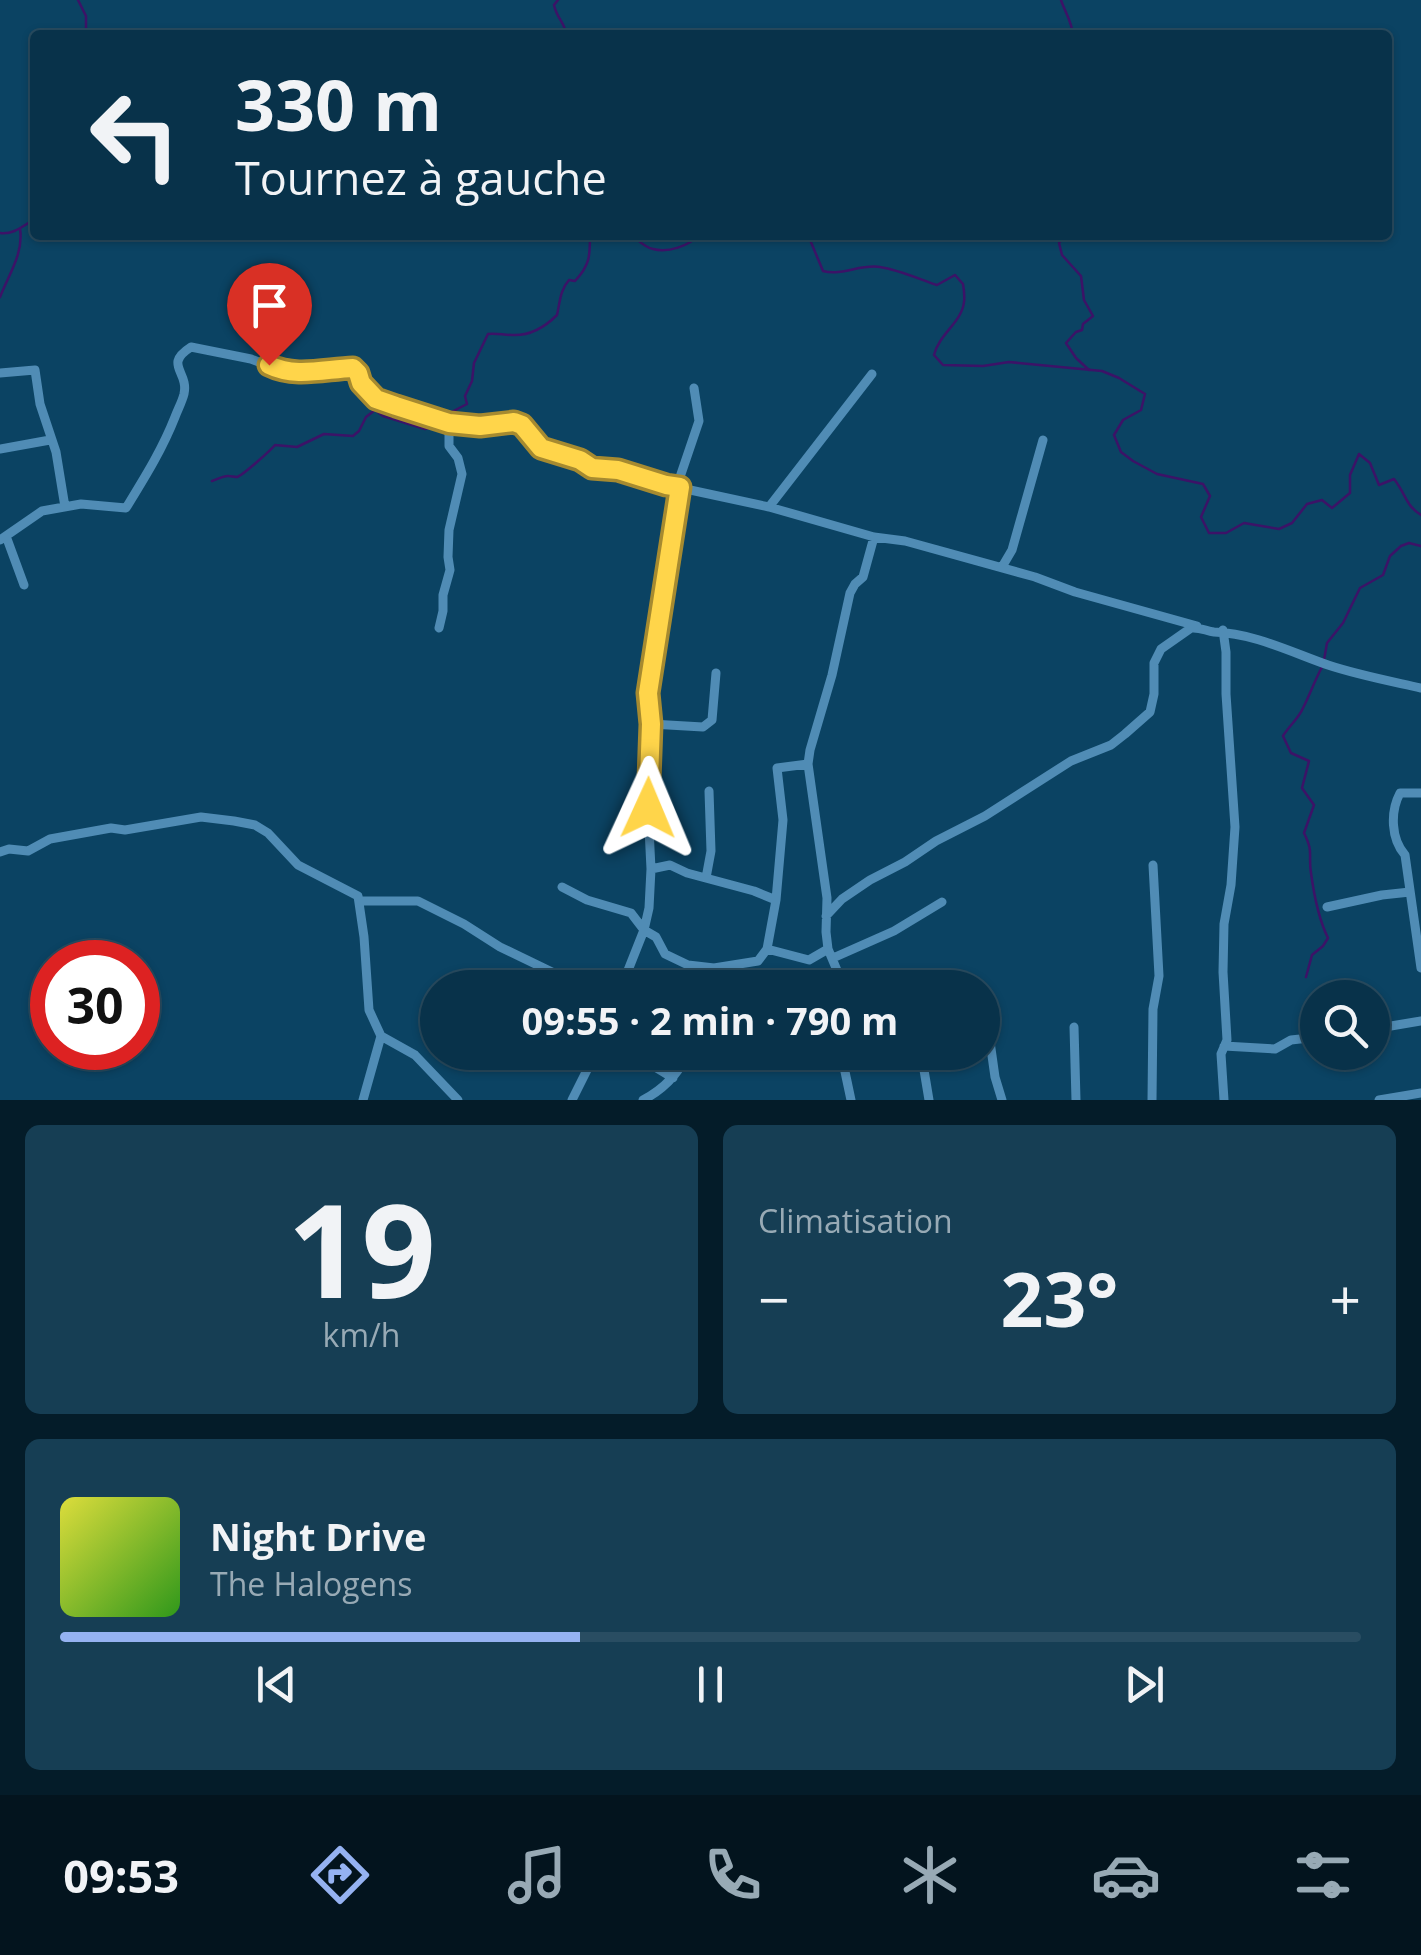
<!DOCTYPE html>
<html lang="fr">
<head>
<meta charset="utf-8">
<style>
	body { margin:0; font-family:"Open Sans",sans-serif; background:#163e54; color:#f1f3f6; height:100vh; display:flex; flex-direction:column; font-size:38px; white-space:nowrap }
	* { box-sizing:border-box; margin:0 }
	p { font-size:32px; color:#98aab5 }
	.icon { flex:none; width:55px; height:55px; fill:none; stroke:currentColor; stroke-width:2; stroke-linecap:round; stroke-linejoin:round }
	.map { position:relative; height:1100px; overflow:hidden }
	.drawer { display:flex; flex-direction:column; gap:25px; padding:25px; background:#041c29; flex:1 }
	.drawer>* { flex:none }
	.banner { position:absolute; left:30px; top:30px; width:1362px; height:210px; border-radius:10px; box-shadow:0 2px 8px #0004,0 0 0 2px #294d62; background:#08324a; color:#f1f3f6; overflow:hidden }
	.fabs { position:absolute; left:1300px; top:980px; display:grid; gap:20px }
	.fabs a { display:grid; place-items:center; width:90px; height:90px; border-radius:50%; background:#08324a; box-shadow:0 2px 8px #0004,0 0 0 2px #294d62; font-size:50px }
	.speed { position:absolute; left:30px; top:940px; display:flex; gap:20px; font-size:50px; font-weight:700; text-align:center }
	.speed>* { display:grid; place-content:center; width:130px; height:130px; border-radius:50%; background:#08324a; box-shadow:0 2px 8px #0004,0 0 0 2px #294d62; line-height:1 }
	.speed .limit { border:15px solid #d22; background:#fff; color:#111 }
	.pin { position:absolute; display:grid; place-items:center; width:85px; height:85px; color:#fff; margin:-102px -42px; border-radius:50% 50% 50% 0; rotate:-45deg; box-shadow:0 0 10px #0007 }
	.pin .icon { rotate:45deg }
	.me { position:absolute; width:110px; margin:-55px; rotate:1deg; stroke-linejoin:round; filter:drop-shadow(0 0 8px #0008) }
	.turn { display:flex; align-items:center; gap:35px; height:210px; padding:0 40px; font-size:45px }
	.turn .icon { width:130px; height:130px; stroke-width:2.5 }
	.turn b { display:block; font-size:70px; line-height:85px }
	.big { font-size:75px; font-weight:700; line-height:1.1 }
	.drawer .tile { flex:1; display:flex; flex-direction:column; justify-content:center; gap:15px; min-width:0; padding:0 35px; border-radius:15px; background:#163e54 }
	.drawer .dial { align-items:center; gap:0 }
	.dial b { font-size:130px; line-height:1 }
	.song { display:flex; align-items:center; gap:30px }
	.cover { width:120px; height:120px; border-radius:15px; background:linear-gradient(135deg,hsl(60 70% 55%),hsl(110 70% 35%)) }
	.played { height:10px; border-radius:5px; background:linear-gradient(90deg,#95b2f1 40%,#294d62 40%) }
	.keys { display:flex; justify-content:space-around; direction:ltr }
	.heat { display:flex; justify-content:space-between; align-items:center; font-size:55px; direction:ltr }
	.drawer .tiles { flex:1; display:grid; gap:25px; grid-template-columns:1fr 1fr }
	.tile:last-child { grid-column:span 2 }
	.trip { position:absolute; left:420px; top:970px; width:580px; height:100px; border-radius:50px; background:#08324a; box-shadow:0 2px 8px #0004,0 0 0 2px #294d62; font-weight:700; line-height:100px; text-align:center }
	.tabs { display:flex; height:160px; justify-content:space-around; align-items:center; background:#03141e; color:#98aab5 }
	.tabs .icon { width:70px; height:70px }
	.tabs .active { color:#95b2f1 }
	.tabs b { font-size:45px; color:#f1f3f6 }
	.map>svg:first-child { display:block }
</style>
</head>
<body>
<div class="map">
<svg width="1421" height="1100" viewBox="0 0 1421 1100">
	<rect width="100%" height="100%" fill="#0b4363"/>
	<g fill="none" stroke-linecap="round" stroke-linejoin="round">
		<path stroke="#3c1367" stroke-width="2.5" d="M 78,0 L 86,16 L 86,35
			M 558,0 L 554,5 C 557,19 566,24 566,35
			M 1061,0 C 1065,12 1072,22 1073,35
			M 0,233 C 14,235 24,225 35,219
			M 632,235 C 638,240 645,248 653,249 C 668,253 689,246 699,235
			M 806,235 L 808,235 L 823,271 C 842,276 860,264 880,267 C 899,270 919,279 937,285 L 955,275 L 963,284 C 964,290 965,296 964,302 C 962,322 939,334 934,355 L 943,365 L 983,366 L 1009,362 L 1102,371 L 1119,378 L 1145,394 L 1141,410 L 1123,420 L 1114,435 L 1121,452 L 1133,461 L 1157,474 L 1203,484 L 1210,496 L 1201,517 L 1209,533 L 1226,533 L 1244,523 L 1279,529 L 1292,523 L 1307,504 L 1322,500 L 1332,508 L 1350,493 L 1350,475 L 1359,454 L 1370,463 L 1379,485 L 1394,479 C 1406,494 1405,505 1421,515
			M 1066,235 L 1059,243 L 1062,255 L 1081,276 L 1084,300 L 1093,316 L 1083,324 L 1082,330 L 1076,332 L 1066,343 L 1076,358 L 1089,370
			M 0,297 C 8,276 24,253 20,229
			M 440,418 L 467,404 L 465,396 L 472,381 L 474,363 L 488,334 C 497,333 503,335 512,335 C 530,336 545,327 557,315 C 560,302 560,290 569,280 L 575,281 C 590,265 590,256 590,235
			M 212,481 C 218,479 223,476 228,476 C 231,476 234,477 237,477 C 242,476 271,450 275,445 L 297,447 L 324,434 L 353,436 L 359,431 L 366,417 L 375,410 L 383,416 L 425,429 L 430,428 L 435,424
			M 1324,660 L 1327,643 L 1343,623 L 1360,588 L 1383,575 L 1390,556 L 1401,546 L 1409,543 L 1421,546
			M 1306,977 L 1312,955 L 1323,946 L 1328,938 C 1318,918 1314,895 1311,873 C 1308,854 1314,853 1304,833 L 1314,805 L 1302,788 L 1309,761 L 1291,753 L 1283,736 C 1289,726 1299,718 1303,708 C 1310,694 1315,680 1322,667"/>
		<path stroke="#508cb5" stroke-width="9" d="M 0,373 L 35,370 L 40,404 L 56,452 L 65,507
			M 0,449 L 50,440
			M 769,507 L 872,374
			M 6,536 L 24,585
			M 0,540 L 42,511 L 81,504 L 126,508 C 145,477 162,450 175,417 C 178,409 182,402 184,394 C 189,371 163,365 191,347 L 251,359 L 281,371 L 300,372 L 353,369 L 358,373 L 361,383 L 376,399 L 449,423 L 481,426 L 514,422 L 522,425 L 541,448 L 580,460 L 594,469 L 618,470 L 667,485 L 769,507 L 874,537 L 905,541 L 1035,577 L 1075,592 L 1197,626
			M 1002,567 L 1012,550 L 1043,440
			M 439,628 L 443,611 L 443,595 L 450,570 L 448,557 L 449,530 L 462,474 L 458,458 L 449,446 L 449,423
			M 1223,630 L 1226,652 L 1226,694 L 1235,827 L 1231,885 L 1224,924 L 1223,972 L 1227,1040 L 1221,1054 L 1224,1100
			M 651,724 L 703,727 L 712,720 L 716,673
			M 1421,793 L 1400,793 C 1390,812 1391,839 1405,855 L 1421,968
			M 0,852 L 9,849 L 28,851 L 50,839 L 111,828 L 125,830 L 201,817 L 234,821 L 255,825 L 268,833 L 298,865 L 358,896 L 364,937 L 369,1010 L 381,1036 L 363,1100
			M 651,869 L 670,865 L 687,873 L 754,891 L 776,900
			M 706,878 L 711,851 L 709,791
			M 562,887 L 587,900 L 631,913 L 644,930 L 656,937 L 665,954 L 688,965 L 714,968 L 758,961 L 767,949 L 776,900 L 783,820 L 777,768 L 808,764
			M 360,901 L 418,901 L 464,924 L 500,947 L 585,988
			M 1327,907 L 1382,895 L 1410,892
			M 826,916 L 842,899 L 870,880 L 905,862 L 936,841 L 985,816 L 1071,761 L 1111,745 L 1125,734 L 1150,712 L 1154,694 L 1154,663 L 1161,649 L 1191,628 C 1200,627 1206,631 1214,632 C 1253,633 1291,652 1328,665 C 1358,675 1390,681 1421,688
			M 767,949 L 809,960 L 828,949
			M 833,958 L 894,931 L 942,902
			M 621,988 L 644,930 L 649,908 L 651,869 L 648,808 L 651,724 L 648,693 L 664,600 L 680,477 L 699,421 L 694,388
			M 710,988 L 714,968
			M 837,988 L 839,975 L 828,949 L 826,932 L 827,898 L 808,764 L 810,750 L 832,675 L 850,593 L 855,584 L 863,577 L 874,537
			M 983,992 L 995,1077 L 1002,1100
			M 1372,1025 L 1385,1027 L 1421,1021
			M 1074,1027 L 1076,1100
			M 381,1036 L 415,1055 L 458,1100
			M 1224,1046 L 1275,1049 L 1291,1040 L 1318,1037
			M 630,1052 L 673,1078
			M 844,1052 L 844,1067 L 851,1100
			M 921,1052 L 929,1100
			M 924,1064 L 958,1058
			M 572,1100 L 596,1052
			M 643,1100 C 664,1089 679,1074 688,1052
			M 1152,1100 L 1153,1009 L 1159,976 L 1153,865
			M 1379,1100 L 1421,1093"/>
	</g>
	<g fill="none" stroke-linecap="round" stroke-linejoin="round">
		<g stroke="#a68a30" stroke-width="25">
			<path id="route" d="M 269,365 C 295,378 325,369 353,368 L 358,373 L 361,383 L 376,399 L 396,406 L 449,423 L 480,426 L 514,422 L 522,425 L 541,448 L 580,460 L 592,468 L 618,470 L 666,485 L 680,487 L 648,693 L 651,724 L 648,808"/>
		</g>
		<use href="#route" stroke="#ffd54a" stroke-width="18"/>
	</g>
</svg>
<div class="fabs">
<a><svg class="icon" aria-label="search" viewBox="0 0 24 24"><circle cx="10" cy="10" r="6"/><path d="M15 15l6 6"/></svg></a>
</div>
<div class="speed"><div class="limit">30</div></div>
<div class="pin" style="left:269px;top:365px;background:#d93025"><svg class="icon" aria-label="arrive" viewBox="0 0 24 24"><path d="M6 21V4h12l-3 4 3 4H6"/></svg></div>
<svg class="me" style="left:648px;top:808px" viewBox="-20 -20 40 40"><path d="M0-17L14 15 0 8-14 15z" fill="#ffd54a" stroke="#fff" stroke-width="4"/></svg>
<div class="trip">09:55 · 2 min · 790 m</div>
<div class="banner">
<div class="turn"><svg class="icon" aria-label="left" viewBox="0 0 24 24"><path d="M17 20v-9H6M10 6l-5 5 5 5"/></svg><div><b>330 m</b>Tournez à gauche</div></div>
</div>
</div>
<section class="drawer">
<div class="tiles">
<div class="tile dial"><b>19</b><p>km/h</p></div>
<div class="tile"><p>Climatisation</p>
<div class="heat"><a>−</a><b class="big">23°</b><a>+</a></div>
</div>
<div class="tile">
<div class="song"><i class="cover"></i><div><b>Night Drive</b><p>The Halogens</p></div></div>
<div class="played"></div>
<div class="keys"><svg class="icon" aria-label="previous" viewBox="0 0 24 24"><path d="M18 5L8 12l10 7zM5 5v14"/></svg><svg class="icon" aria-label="pause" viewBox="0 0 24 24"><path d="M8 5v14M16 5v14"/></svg><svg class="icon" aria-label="next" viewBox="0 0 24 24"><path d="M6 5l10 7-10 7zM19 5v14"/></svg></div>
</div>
</div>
</section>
<nav class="tabs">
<b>09:53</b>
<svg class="icon active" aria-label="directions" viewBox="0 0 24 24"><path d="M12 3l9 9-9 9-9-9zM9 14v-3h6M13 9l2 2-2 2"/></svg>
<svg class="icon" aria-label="music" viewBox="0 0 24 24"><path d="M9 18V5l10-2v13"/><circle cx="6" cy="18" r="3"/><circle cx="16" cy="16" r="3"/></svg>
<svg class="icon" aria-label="phone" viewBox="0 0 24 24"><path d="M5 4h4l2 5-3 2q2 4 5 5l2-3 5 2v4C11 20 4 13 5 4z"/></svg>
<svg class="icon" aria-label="climate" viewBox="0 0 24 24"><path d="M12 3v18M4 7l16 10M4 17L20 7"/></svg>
<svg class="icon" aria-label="car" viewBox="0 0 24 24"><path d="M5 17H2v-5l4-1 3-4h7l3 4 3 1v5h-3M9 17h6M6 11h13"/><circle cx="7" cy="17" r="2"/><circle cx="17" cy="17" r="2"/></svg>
<svg class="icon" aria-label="filters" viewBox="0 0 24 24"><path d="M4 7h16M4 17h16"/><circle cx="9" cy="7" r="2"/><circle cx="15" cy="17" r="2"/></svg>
</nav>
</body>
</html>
